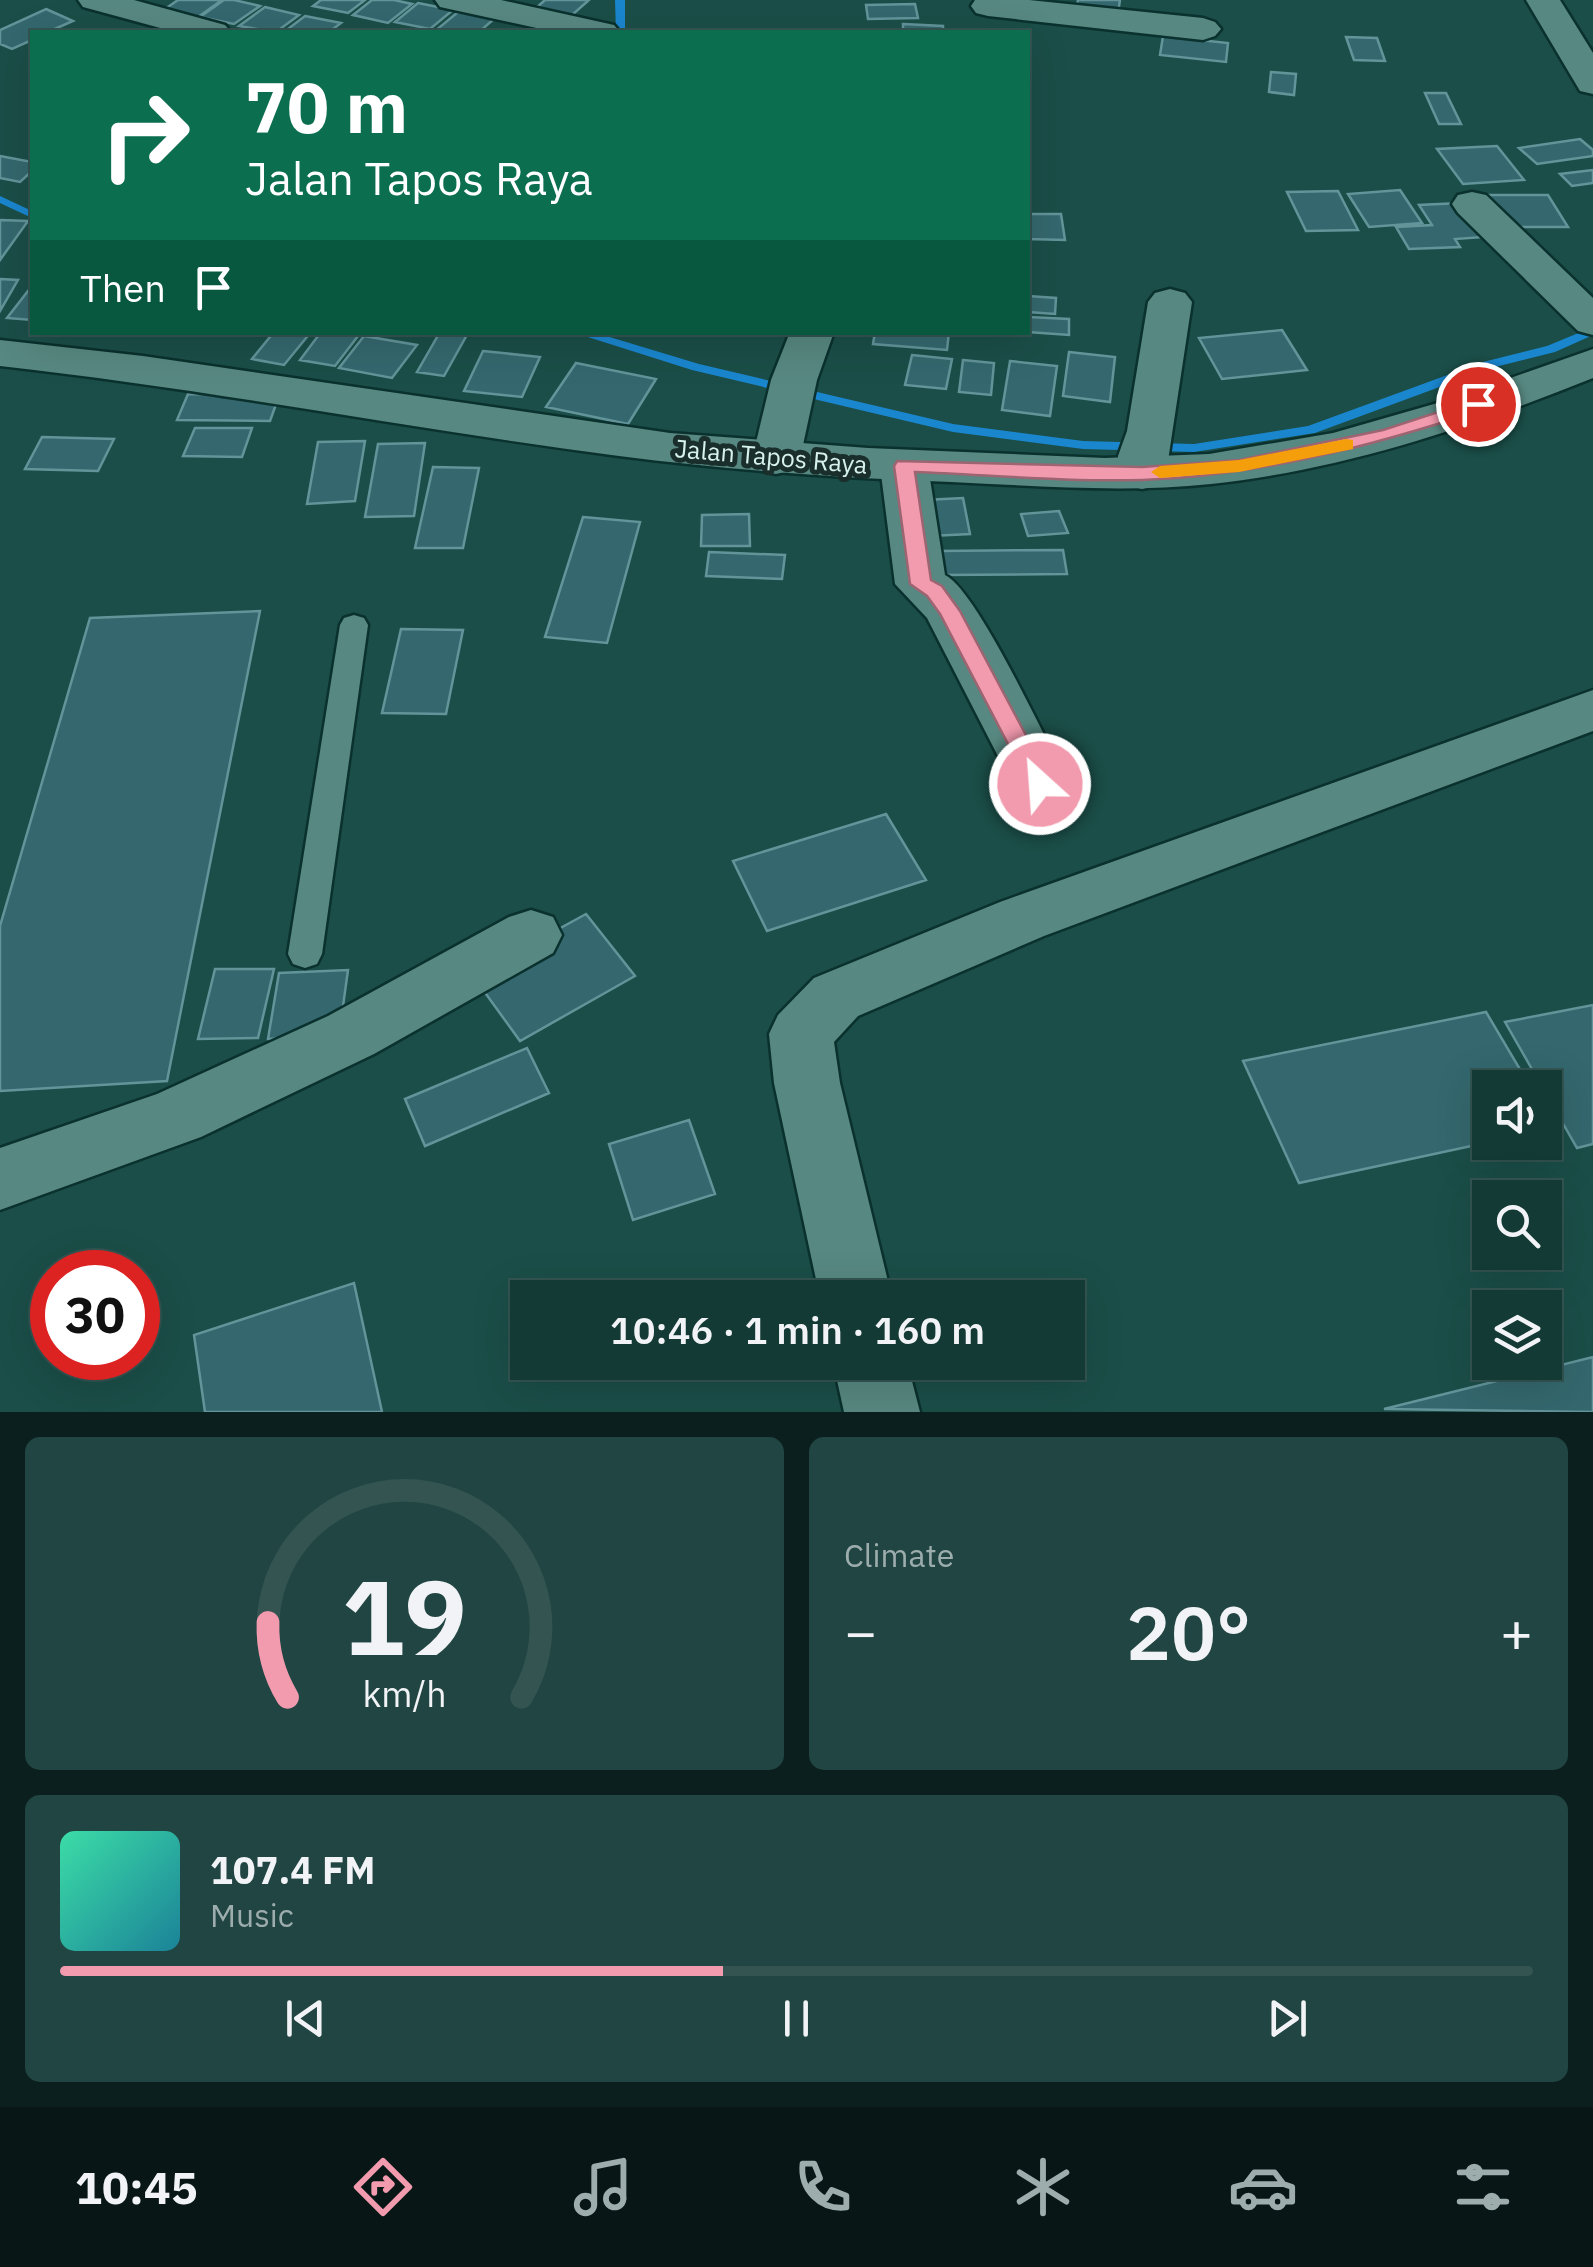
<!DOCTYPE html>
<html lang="en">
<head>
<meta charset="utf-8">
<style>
	body { margin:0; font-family:"IBM Plex Sans",sans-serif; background:#214542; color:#f1f3f6; height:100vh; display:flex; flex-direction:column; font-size:38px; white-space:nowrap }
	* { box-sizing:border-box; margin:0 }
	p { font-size:32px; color:#9dadad }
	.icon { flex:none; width:55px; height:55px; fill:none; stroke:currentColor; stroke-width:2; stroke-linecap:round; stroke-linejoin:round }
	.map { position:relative; height:1412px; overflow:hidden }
	.details { display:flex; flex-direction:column; gap:25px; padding:25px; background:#0b201e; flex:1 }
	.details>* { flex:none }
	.hud { position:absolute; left:30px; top:30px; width:1000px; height:305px; border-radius:0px; box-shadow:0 10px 40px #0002,0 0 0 2px #335451; background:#0b6e4f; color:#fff; overflow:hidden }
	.tools { position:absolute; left:1472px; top:1070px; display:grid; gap:20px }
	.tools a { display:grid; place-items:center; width:90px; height:90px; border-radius:0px; background:#143a36; box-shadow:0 10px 40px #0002,0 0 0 2px #335451; font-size:50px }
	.speed { position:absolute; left:30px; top:1250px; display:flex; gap:20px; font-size:50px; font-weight:700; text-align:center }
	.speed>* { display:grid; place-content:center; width:130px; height:130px; border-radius:50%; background:#143a36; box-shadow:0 10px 40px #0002,0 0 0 2px #335451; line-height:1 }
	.speed .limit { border:15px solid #d22; background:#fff; color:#111 }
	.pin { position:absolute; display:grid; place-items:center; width:85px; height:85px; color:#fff; margin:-42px; border:5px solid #fff; border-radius:50%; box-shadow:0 2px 10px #0007 }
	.me { position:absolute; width:110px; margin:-55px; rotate:334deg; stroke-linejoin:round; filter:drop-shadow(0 0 8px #0008) }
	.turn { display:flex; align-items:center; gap:35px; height:210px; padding:0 50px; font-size:45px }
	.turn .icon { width:130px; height:130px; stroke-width:2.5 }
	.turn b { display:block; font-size:70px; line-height:85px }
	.then { display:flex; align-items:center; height:95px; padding:0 50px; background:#0003; gap:20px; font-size:38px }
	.big { font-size:75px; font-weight:600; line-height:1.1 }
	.details .widget { flex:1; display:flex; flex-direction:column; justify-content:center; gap:15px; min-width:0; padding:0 35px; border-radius:15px; background:#214542 }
	.details .dial { align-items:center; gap:0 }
	.dial svg { height:260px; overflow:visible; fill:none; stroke:#335451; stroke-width:7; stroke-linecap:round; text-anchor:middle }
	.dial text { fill:#f1f3f6; stroke:none }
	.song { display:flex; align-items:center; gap:30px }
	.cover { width:120px; height:120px; border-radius:15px; background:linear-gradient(135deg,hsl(160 70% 55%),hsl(190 70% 35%)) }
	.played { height:10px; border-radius:5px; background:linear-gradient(90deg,#f29aae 45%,#335451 45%) }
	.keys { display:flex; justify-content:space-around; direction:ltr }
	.heat { display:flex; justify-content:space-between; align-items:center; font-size:55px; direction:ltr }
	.details .tiles { flex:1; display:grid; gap:25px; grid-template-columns:1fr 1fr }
	.widget:last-child { grid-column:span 2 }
	.trip { position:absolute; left:510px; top:1280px; width:575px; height:100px; border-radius:0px; background:#143a36; box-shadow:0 10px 40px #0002,0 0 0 2px #335451; font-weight:600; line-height:100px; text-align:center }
	.menu { display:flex; height:160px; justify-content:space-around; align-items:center; background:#081716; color:#9dadad }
	.menu .icon { width:70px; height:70px }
	.menu .on { color:#f29aae }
	.menu b { font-size:45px; color:#f1f3f6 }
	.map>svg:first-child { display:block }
</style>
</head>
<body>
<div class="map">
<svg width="1593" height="1412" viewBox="0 0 1593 1412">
	<rect width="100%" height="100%" fill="#1b4e48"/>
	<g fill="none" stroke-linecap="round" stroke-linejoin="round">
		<path fill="#1a86ce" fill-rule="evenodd" d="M 615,0 L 625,0 L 625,32 L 616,32 Z
			M 0,196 L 32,211 L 32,218 L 0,203 Z
			M 1593,327 L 1593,335 L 1555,352 L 1491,368 L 1315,433 L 1194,452 L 1083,449 L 953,432 L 692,370 L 572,332 L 593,332 L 699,364 L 953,424 L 1083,441 L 1194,444 L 1308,426 L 1483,362 L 1547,346 Z"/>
	</g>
	<path fill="#34686e" stroke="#62949a" stroke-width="2.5" d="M 178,0 L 222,0 L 198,17 L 165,9 Z
		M 224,0 L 234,0 L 260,6 L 234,24 L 200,17 Z
		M 321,0 L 365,0 L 348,13 L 313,6 Z
		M 372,0 L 394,0 L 412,4 L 388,23 L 353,15 Z
		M 545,0 L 589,0 L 571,16 L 535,9 Z
		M 1078,0 L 1120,0 L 1118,13 L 1076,10 Z
		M 418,3 L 453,10 L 430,29 L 395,22 Z
		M 915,4 L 918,18 L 868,19 L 866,5 Z
		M 265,7 L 299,15 L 276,32 L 239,26 Z
		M 46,9 L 73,21 L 48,32 L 32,32 L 32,40 L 12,49 L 0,44 L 0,30 Z
		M 458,12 L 494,19 L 479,32 L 435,31 Z
		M 305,16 L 341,23 L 329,32 L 284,32 Z
		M 903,24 L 943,26 L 943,32 L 903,32 Z
		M 1163,36 L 1228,43 L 1226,62 L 1160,55 Z
		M 1346,37 L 1377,38 L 1385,61 L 1354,60 Z
		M 1271,72 L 1296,74 L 1294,95 L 1269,92 Z
		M 1425,93 L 1446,93 L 1461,124 L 1439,124 Z
		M 1580,139 L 1593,150 L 1593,156 L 1537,164 L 1519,148 Z
		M 1497,146 L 1524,180 L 1463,184 L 1437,149 Z
		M 0,156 L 32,162 L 32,171 L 20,182 L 0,178 Z
		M 1593,170 L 1593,183 L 1572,186 L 1560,174 Z
		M 1400,190 L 1422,223 L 1369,227 L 1348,194 Z
		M 1338,191 L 1358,230 L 1306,231 L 1287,192 Z
		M 1489,195 L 1548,195 L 1568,227 L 1507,227 Z
		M 1461,203 L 1484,237 L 1455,239 L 1460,247 L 1409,249 L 1396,227 L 1432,225 L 1419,205 Z
		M 1028,214 L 1061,214 L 1065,240 L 1028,239 Z
		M 0,220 L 28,221 L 0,260 Z
		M 0,279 L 18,280 L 0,311 Z
		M 28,291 L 32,292 L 32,320 L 7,318 Z
		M 1028,296 L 1056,298 L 1055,314 L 1028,312 Z
		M 1028,317 L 1069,319 L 1069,335 L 1028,332 Z
		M 1282,330 L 1307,370 L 1222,379 L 1199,338 Z
		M 274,332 L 311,332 L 284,365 L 252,359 Z
		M 321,332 L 336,332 L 358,336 L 335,366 L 300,360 Z
		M 440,332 L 468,333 L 444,376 L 417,372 Z
		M 875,332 L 949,332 L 947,350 L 873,344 Z
		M 364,336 L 417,345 L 392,378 L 339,368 Z
		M 483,351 L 540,357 L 522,397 L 464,391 Z
		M 1069,352 L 1115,357 L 1110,402 L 1063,396 Z
		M 912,355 L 952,359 L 946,389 L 905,385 Z
		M 963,360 L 994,363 L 991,395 L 959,392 Z
		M 1010,361 L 1057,366 L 1050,416 L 1002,410 Z
		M 576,363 L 656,379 L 628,424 L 546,407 Z
		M 188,394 L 279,396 L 270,421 L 177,420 Z
		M 195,428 L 252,428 L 242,457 L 183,456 Z
		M 42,437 L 114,439 L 98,471 L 25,469 Z
		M 365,441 L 355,501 L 307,504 L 318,442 Z
		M 425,443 L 414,516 L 365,517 L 378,444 Z
		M 433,467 L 479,468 L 463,548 L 415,548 Z
		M 963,498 L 970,534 L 931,536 L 925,500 Z
		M 1059,511 L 1068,533 L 1028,536 L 1021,514 Z
		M 749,514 L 750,546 L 701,546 L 702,515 Z
		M 583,517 L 640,522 L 607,643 L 545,637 Z
		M 1063,550 L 1067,574 L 937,575 L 935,551 Z
		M 709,552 L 785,555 L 782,579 L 706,576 Z
		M 260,611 L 167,1081 L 0,1091 L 0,926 L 90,618 Z
		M 401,629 L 463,630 L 446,714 L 382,713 Z
		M 886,814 L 926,880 L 767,931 L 733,861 Z
		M 586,914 L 635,976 L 520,1041 L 473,976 Z
		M 215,969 L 274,969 L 258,1038 L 198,1039 Z
		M 348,970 L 339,1035 L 268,1039 L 279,973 Z
		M 1593,1005 L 1593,1144 L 1577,1148 L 1505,1022 Z
		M 1486,1012 L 1531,1088 L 1490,1088 L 1490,1142 L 1299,1183 L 1243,1061 Z
		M 527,1048 L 549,1093 L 425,1146 L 405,1099 Z
		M 689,1120 L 715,1194 L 633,1220 L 609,1144 Z
		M 354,1283 L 382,1412 L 205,1412 L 194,1335 Z
		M 1593,1357 L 1593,1412 L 1384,1409 Z"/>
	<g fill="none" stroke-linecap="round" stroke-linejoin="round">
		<g stroke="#0a312d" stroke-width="5">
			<path id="service" d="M 354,615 L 364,618 L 368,625 L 322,954 L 317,964 L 305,968 L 293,964 L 288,954 L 340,625 L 344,618 Z"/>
		</g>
		<g stroke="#0a312d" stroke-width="5">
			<path id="minor" d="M 78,0 L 134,0 L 225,25 L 231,32 L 175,32 L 83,7 Z
				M 435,0 L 501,0 L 614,25 L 620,32 L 555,32 L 440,7 Z
				M 975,0 L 1029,0 L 1203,18 L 1215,22 L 1221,29 L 1215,36 L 1203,40 L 988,16 L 976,13 L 971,6 Z
				M 1526,0 L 1560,0 L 1593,53 L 1593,94 L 1580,91 Z
				M 1472,192 L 1486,195 L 1593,298 L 1593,335 L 1578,331 L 1458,213 L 1452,204 L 1458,195 Z
				M 1170,289 L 1185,293 L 1192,302 L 1166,474 L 1159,485 L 1142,489 L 1125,485 L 1118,474 L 1118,456 L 1127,431 L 1148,302 L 1155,293 Z
				M 790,332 L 834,332 L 817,380 L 800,459 L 793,470 L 776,474 L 759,470 L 752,459 L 771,380 Z
				M 904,451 L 921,455 L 928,466 L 945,575 C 977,590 1048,745 1069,784 L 1060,799 L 1040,805 L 1020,799 L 927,618 L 895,584 L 880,466 L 887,455 Z
				M 1593,690 L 1593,731 L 1044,936 L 858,1016 L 834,1042 L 840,1083 L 892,1298 L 820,1298 L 774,1083 L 769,1034 L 778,1015 L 814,978 L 1000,902 Z
				M 531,910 L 553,917 L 562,935 L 553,953 L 374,1054 L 201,1137 L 0,1210 L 0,1148 L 157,1094 L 328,1016 L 509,917 Z
				M 833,1362 L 907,1362 L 920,1412 L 844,1412 Z"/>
		</g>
		<g stroke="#0a312d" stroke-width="5">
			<path id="secondary" d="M 0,340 L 143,356 L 670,433 L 868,448 L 1105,458 L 1209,454 L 1333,433 L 1448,400 L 1593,349 L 1593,378 C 1471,427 1342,470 1211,484 C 1125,493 1037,486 951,482 C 840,478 729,470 619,456 C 412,429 208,389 0,366 Z"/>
		</g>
		<use href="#service" fill="#578881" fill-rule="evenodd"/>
		<use href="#minor" fill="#578881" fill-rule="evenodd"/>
		<use href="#secondary" fill="#578881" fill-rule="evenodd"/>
	</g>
	<path fill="#f29aae" stroke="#9d6471" stroke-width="2.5" d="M 1478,399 L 1488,404 L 1485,409 C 1375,445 1260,476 1143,480 C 1068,482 991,475 915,472 L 931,580 L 942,586 L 960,611 L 1052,784 L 1048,790 L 1032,790 L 940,614 L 927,596 L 910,584 L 894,466 L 897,461 L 1142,467 L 1239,460 L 1383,430 Z"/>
	<path fill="#f59e0b" d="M 1346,439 L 1353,440 L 1353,449 L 1239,472 L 1160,478 L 1151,472 L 1160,466 L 1239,460 Z"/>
	<g text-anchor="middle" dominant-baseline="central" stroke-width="10" stroke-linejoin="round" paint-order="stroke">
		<g font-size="25" fill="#d7f1ed" stroke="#1a2f2c">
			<text transform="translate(771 456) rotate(5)">Jalan Tapos Raya</text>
		</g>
	</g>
</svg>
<div class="tools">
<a><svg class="icon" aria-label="sound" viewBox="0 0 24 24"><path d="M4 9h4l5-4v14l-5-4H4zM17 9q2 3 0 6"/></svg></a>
<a><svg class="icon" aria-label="search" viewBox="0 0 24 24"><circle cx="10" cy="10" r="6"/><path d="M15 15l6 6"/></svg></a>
<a><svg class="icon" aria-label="layers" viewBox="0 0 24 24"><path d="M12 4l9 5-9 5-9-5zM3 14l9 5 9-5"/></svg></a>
</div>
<div class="speed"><div class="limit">30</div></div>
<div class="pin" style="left:1478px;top:404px;background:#d93025"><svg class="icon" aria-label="arrive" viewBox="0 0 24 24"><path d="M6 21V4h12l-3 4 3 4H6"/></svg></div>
<svg class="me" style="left:1040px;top:784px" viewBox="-20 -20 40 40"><circle r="17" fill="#f29aae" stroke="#fff" stroke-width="3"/><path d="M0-11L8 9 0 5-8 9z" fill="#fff"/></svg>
<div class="trip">10:46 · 1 min · 160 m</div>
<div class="hud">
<div class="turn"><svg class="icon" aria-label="right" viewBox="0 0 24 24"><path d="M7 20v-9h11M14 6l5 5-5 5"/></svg><div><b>70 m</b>Jalan Tapos Raya</div></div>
<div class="then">Then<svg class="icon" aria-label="arrive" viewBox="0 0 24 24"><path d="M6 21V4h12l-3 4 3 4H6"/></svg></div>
</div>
</div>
<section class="details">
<div class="tiles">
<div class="widget dial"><svg viewBox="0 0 100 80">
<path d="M14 69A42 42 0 1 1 86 69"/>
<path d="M14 69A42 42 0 0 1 8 46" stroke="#f29aae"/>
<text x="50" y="56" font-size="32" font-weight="700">19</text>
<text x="50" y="72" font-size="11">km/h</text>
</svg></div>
<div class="widget"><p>Climate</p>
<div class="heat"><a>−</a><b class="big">20°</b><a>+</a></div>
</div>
<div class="widget">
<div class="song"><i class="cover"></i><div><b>107.4 FM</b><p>Music</p></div></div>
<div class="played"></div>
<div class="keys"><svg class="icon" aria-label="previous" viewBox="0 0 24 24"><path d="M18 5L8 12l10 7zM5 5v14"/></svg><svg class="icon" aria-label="pause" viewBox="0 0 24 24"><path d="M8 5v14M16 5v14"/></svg><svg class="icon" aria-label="next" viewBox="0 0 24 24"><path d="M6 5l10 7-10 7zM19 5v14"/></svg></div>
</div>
</div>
</section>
<nav class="menu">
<b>10:45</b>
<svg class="icon on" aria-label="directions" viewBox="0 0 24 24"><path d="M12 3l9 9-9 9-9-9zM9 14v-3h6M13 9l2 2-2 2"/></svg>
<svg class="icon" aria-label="music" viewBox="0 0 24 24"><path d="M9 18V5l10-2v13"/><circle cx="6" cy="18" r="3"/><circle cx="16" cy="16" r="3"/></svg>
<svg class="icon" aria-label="phone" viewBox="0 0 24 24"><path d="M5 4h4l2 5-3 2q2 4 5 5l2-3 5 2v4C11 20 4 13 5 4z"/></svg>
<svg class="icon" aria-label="climate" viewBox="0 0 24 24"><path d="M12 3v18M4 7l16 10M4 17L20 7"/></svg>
<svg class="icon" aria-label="car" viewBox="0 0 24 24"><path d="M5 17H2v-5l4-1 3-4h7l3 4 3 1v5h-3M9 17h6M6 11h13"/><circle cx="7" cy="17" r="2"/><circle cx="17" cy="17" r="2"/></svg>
<svg class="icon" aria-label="filters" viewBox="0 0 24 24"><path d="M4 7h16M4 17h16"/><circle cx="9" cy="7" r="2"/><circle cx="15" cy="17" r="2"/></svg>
</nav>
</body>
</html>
